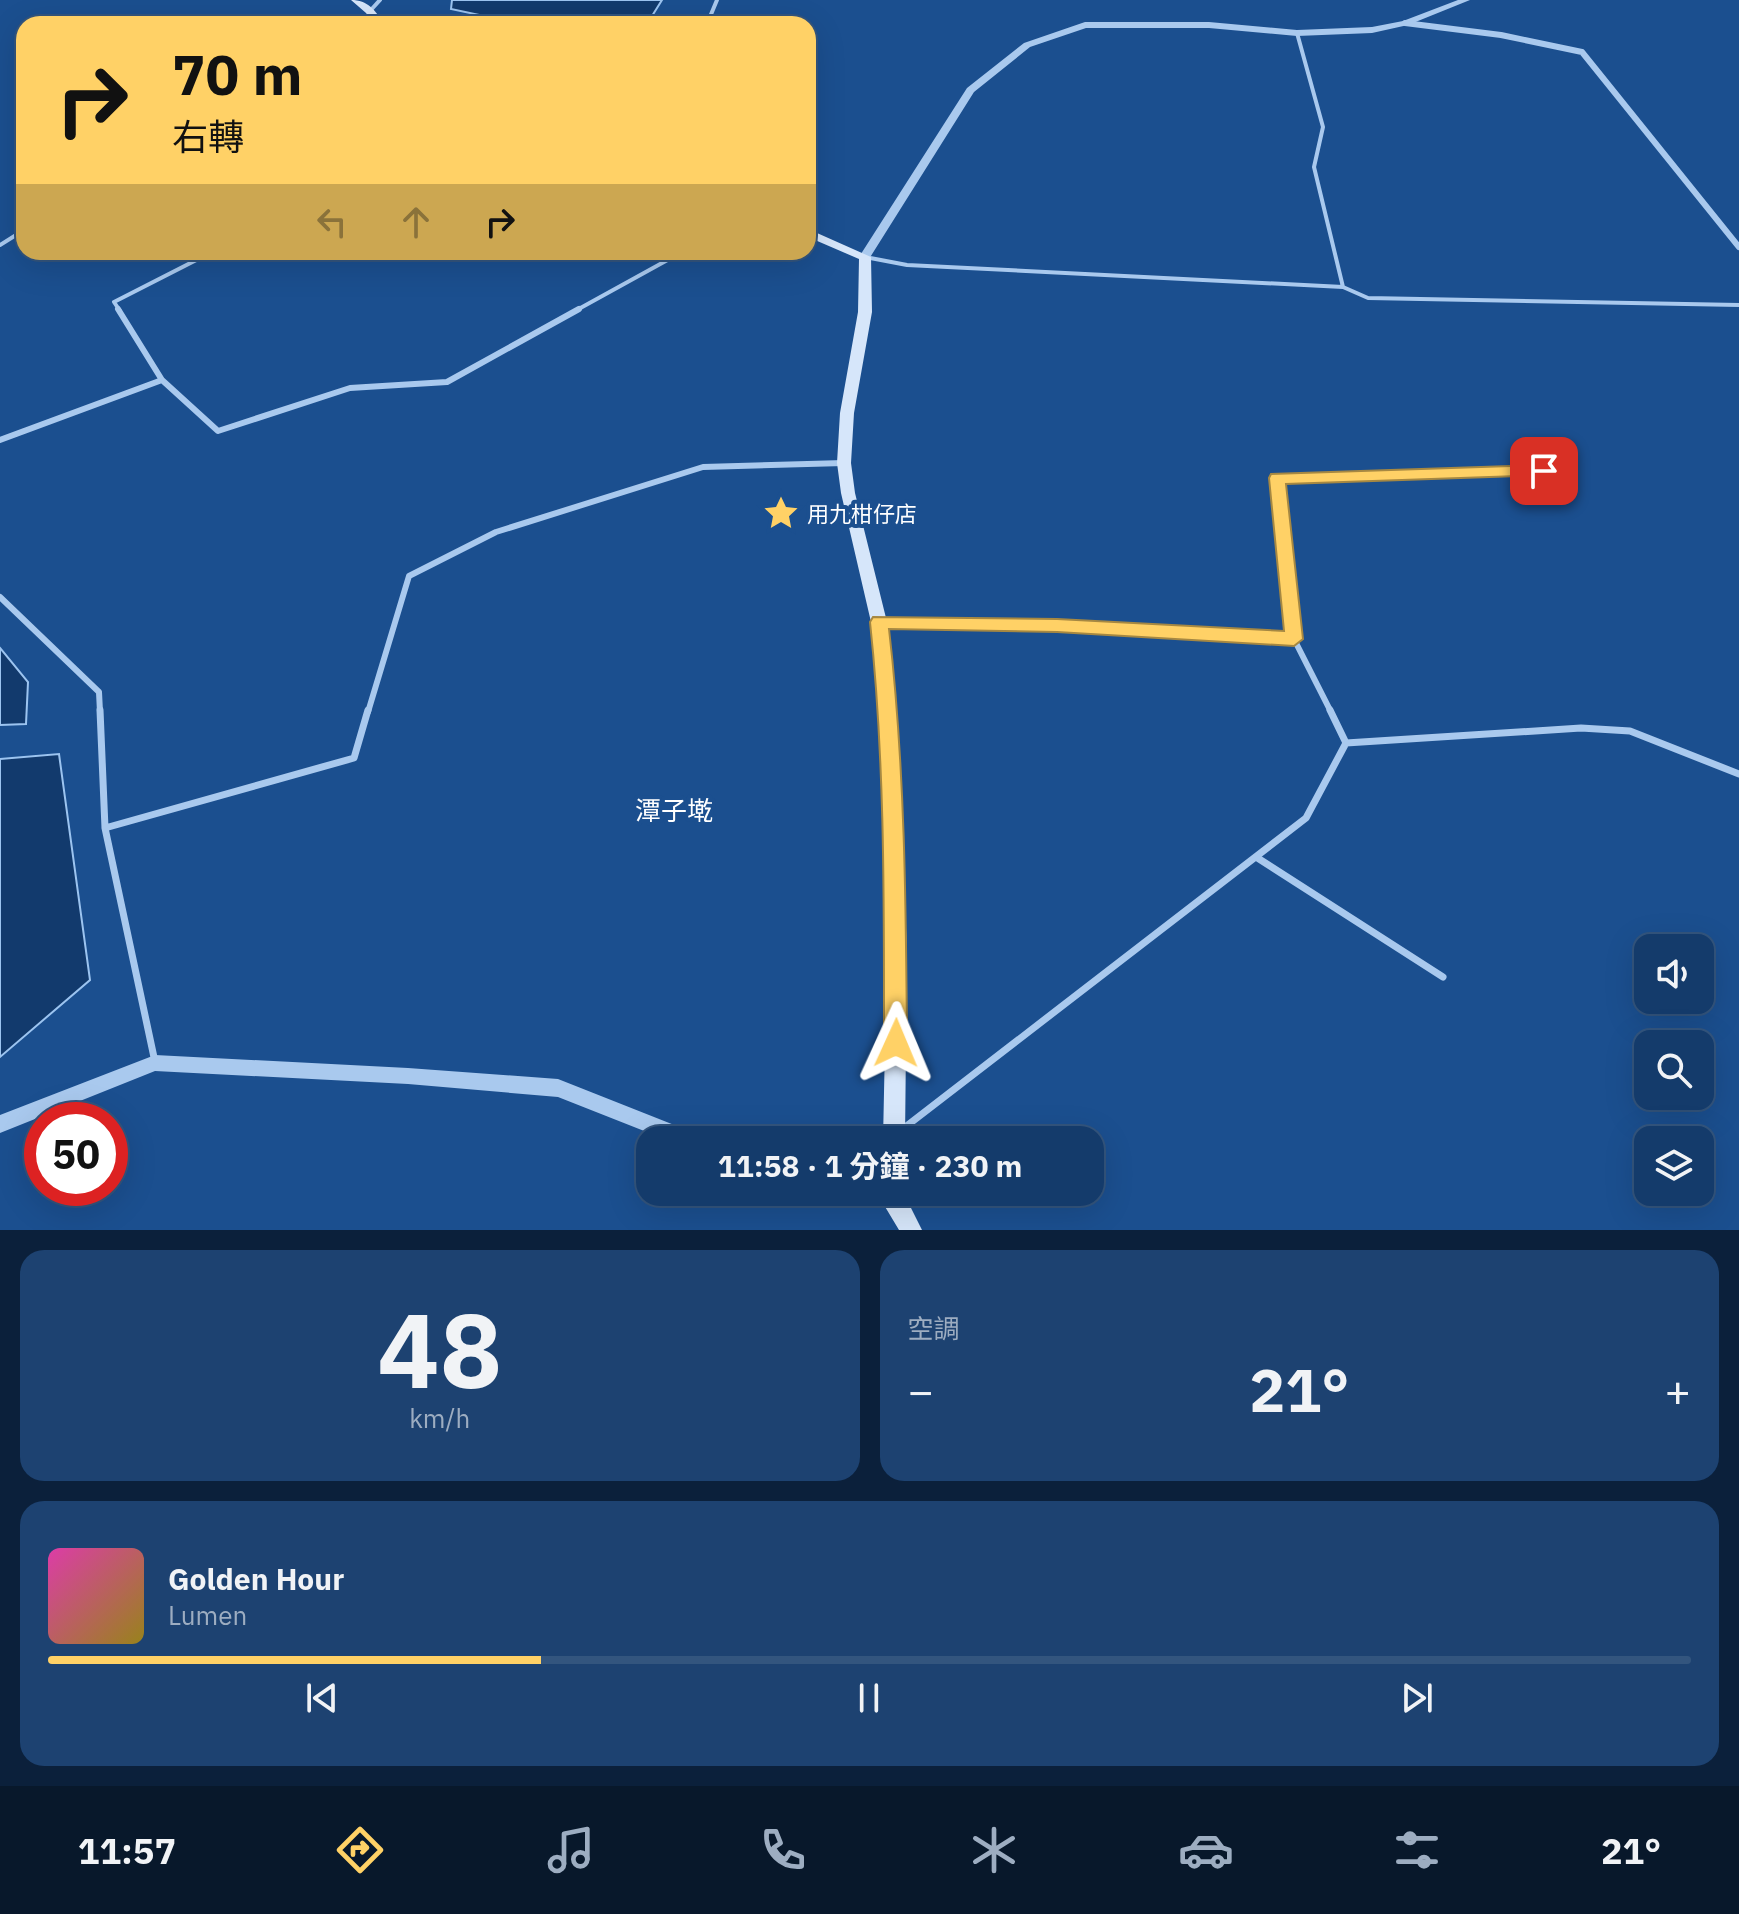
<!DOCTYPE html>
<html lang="zh-TW">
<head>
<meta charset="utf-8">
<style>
	body { margin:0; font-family:"IBM Plex Sans","Noto Sans TC",sans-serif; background:#1d4271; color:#f1f3f6; height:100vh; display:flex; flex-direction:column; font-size:30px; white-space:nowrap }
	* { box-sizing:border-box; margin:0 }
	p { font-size:26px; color:#9dadc1 }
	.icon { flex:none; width:44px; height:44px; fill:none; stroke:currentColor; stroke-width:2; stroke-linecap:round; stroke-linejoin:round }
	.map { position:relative; height:1230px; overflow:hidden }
	.sheet { display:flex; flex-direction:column; gap:20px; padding:20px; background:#0b203b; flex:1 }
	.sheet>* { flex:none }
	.top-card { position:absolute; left:16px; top:16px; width:800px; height:244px; border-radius:24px; box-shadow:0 8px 32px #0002,0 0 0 2px #33557e; background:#ffd166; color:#111; overflow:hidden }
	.tools { position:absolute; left:1634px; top:934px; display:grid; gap:16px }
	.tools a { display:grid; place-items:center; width:80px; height:80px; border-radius:16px; background:#143b6b; box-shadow:0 8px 32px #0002,0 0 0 2px #33557e; font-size:40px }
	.speed { position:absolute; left:24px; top:1102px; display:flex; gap:16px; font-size:40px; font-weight:700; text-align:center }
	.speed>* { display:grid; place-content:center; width:104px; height:104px; border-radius:50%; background:#143b6b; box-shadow:0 8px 32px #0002,0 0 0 2px #33557e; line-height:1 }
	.speed .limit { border:12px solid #d22; background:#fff; color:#111 }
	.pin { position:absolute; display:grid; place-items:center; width:68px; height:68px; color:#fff; margin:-34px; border-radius:16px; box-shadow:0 4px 12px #0006 }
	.me { position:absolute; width:88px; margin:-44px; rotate:1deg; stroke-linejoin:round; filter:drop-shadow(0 0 6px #0008) }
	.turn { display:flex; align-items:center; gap:28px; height:168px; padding:0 24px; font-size:36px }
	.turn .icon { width:104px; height:104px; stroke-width:2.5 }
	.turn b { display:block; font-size:56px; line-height:68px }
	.lanes { display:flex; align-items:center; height:76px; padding:0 24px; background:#0003; justify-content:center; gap:40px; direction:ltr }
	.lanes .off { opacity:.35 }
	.big { font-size:60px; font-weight:700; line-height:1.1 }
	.sheet .card { flex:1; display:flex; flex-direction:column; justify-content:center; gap:12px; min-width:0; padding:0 28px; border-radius:24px; background:#1d4271 }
	.sheet .dial { align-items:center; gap:0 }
	.dial b { font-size:104px; line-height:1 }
	.song { display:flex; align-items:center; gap:24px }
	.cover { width:96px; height:96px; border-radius:12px; background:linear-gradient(135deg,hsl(320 70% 55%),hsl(50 70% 35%)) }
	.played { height:8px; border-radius:4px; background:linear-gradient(90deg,#ffd166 30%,#33557e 30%) }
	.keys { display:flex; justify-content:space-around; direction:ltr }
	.heat { display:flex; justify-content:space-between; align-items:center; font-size:44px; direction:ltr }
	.sheet .tiles { flex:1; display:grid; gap:20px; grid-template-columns:1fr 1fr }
	.card:last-child { grid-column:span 2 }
	.trip { position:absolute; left:636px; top:1126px; width:468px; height:80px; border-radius:24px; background:#143b6b; box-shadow:0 8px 32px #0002,0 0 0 2px #33557e; font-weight:700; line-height:80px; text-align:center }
	.menu { display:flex; height:128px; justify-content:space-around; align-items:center; background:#08182b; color:#9dadc1 }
	.menu .icon { width:56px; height:56px }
	.menu .current { color:#ffd166 }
	.menu b { font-size:36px; color:#f1f3f6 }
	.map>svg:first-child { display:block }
</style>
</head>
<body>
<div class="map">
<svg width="1739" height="1230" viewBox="0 0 1739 1230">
	<rect width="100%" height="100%" fill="#1b4f8f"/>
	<path fill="#123a6d" stroke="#9cc4f0" stroke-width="2" d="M 452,0 L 662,0 L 647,24 L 602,24 L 592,20 L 522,24 L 451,9 Z
		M 0,648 L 28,682 L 26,724 L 0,725 Z
		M 59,754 L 90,980 L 0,1057 L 0,759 Z"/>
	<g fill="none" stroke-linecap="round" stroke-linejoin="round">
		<path stroke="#a9c9ee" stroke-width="4" d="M 370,11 L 380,0
			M 707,24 L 717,0
			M 1297,33 L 1323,127 L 1314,167 L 1343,287 L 1368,298 L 1739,305
			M 0,245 L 24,230
			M 865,257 L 907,265 L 1343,287
			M 120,311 L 114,302 L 212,252
			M 575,311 L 682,252"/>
		<path stroke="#a9c9ee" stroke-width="6" d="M 118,309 L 162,380 L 218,431 L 350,388 L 447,382 L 579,309
			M 0,440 L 162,380
			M 0,597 L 99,692 L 100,712
			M 879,622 L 1057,626 L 1294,639
			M 368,712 L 409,576 L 496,532 L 703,467 L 844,463
			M 1331,712 L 1294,639 L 1277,478 L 1544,471"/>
		<path stroke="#a9c9ee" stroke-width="7" d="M 100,710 L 105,828 L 155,1062
			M 1330,710 L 1346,743
			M 105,828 L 354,758 L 368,710
			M 1256,857 L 1443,977
			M 900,1131 L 1306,818 L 1346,743 L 1581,728 L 1630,731 L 1739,774"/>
		<path stroke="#a9c9ee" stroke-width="6" d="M 1405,23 L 1501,35 L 1582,52 L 1739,247"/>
		<path fill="#a9c9ee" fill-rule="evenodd" d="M 1458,0 L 1470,0 L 1408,25 L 1372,33 L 1297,36 L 1209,28 L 1086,28 L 1030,47 L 974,92 L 869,259 L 861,259 L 859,257 L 967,88 L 1024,43 L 1085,22 L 1209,22 L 1297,30 L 1372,27 L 1403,21 Z
			M 155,1055 L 408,1068 L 558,1079 L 697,1134 L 699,1140 L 667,1140 L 558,1097 L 408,1084 L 155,1071 L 0,1133 L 0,1115 Z
			M 859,1192 L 899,1192 L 901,1197 L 899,1204 L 892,1206 L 861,1199 Z"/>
		<path fill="#d6e6fa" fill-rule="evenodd" d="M 351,0 C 368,0 375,10 384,24 L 374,24 L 366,13 Z
			M 808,229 L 871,257 L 872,312 L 854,413 L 851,463 L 855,493 L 887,622 L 895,690 L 907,950 L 905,1140 L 883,1140 L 887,950 L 879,690 L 871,622 L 841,493 L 837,463 L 840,413 L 858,312 L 859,259 L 808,237 Z
			M 881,1192 L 903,1192 L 922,1230 L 899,1230 L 884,1205 Z"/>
	</g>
	<path fill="#ffd166" stroke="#a68842" stroke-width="2" d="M 1544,465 L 1552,471 L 1550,475 L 1286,484 L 1303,639 L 1294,646 L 1057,632 L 889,629 C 905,766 906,905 907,1043 L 904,1050 L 896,1053 L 888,1050 L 884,1043 C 884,902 885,761 870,622 L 873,617 L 1057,619 L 1284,631 L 1269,478 L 1271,474 Z"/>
	<defs>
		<g id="sight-bare" transform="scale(2.76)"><path d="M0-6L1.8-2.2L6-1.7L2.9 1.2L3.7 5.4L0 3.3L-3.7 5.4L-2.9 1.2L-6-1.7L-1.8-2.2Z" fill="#ffd166" stroke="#1b4f8f" stroke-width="2.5" paint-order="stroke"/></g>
	</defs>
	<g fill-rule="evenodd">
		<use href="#sight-bare" x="781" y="513"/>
	</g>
	<g text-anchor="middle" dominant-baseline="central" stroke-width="8" stroke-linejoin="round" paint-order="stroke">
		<g font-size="22" fill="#fff" stroke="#1b4f8f" text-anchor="start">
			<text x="807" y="513">用九柑仔店</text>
		</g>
		<g font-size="26" fill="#fff" stroke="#1b4f8f">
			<text x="674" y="810">潭子墘</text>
		</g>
	</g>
</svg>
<div class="tools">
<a><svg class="icon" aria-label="sound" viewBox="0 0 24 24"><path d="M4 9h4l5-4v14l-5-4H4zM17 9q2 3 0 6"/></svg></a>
<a><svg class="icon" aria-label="search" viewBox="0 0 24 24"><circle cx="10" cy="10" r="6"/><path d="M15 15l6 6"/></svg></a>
<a><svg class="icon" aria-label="layers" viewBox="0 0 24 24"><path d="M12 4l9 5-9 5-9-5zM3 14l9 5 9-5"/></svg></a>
</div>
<div class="speed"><div class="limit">50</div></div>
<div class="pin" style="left:1544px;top:471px;background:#d93025"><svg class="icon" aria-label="arrive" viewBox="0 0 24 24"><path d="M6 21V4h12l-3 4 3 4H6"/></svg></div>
<svg class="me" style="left:896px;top:1043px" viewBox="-20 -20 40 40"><path d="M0-17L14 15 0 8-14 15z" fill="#ffd166" stroke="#fff" stroke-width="4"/></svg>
<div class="trip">11:58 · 1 分鐘 · 230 m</div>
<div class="top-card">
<div class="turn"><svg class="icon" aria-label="right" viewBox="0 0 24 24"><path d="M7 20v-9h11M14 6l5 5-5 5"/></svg><div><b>70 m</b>右轉</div></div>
<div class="lanes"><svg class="icon off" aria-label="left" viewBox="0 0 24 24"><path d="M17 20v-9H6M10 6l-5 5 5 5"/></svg><svg class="icon off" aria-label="ahead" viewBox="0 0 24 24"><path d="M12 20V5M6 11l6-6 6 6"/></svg><svg class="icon" aria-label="right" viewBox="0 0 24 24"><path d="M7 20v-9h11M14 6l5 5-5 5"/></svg></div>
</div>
</div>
<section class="sheet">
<div class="tiles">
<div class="card dial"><b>48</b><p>km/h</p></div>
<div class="card"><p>空調</p>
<div class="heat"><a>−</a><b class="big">21°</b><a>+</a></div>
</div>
<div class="card">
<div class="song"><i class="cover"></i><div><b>Golden Hour</b><p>Lumen</p></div></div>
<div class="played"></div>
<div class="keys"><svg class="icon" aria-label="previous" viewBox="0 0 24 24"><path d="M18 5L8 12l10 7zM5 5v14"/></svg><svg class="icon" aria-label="pause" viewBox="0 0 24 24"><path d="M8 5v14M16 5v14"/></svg><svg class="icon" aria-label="next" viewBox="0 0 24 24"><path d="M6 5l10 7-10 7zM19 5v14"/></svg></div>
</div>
</div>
</section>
<nav class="menu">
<b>11:57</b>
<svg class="icon current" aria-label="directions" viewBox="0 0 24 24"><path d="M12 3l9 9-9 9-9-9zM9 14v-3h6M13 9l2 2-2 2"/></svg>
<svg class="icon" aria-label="music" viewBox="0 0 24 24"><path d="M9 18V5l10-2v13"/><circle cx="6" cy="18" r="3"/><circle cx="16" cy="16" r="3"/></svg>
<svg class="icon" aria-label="phone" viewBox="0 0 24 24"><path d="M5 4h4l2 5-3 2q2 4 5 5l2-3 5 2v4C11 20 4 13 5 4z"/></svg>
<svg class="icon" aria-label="climate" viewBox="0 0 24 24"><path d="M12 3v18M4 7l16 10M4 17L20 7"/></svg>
<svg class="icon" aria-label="car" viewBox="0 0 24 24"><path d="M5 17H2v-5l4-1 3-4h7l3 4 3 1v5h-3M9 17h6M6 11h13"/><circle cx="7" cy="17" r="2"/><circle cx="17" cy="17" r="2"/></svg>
<svg class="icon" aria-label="filters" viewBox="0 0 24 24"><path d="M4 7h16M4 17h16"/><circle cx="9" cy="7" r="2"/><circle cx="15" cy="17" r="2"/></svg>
<b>21°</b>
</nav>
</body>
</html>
